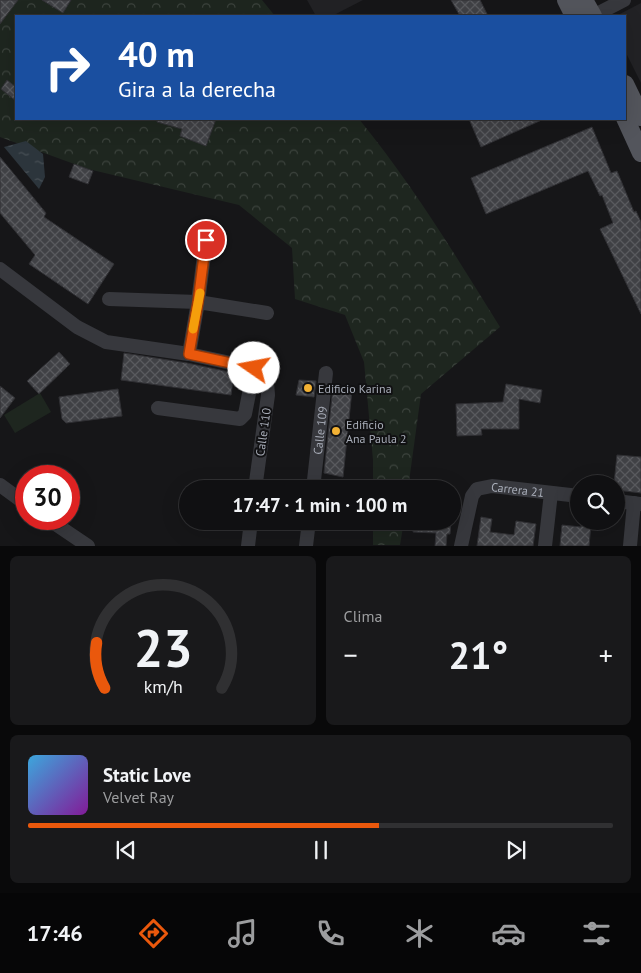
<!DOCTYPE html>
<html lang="es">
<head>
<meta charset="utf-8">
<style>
	body { margin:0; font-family:"PT Sans",sans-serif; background:#19191b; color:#f1f3f6; height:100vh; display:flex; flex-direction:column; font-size:19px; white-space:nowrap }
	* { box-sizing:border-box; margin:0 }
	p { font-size:16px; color:#9c9d9f }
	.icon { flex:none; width:28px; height:28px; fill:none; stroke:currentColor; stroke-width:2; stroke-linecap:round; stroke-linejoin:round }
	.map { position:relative; height:546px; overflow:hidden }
	.details { display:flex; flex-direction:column; gap:10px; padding:10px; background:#09090a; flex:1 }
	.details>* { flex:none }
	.hud { position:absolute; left:15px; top:15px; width:611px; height:105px; border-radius:0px; box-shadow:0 5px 20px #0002,0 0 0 1px #303032; background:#1a4fa0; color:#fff; overflow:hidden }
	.tools { position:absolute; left:570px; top:475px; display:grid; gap:10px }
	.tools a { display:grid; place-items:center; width:55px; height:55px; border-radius:50%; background:#101012; box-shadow:0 5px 20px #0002,0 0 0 1px #303032; font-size:25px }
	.speed { position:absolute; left:15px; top:465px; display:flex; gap:10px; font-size:25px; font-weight:700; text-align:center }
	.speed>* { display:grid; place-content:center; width:65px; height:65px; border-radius:50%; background:#101012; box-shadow:0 5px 20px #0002,0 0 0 1px #303032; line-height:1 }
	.speed .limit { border:8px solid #d22; background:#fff; color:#111 }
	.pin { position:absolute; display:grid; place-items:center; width:42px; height:42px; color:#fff; margin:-21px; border:2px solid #fff; border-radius:50%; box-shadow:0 1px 5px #0007 }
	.me { position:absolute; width:55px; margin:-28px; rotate:282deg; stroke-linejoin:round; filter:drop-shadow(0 0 4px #0008) }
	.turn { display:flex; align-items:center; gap:18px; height:105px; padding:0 20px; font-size:22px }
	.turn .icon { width:65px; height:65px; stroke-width:2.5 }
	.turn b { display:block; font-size:35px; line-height:42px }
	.big { font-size:38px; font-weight:700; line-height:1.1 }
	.details .card { flex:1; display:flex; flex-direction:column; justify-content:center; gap:8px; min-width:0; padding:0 18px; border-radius:8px; background:#19191b }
	.details .dial { align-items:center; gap:0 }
	.dial svg { height:130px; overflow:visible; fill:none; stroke:#303032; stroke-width:7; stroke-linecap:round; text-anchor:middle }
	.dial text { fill:#f1f3f6; stroke:none }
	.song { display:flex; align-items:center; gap:15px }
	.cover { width:60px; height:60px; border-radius:8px; background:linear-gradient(135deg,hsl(200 70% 55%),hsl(290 70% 35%)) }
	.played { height:5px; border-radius:2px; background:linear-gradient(90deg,#ea580c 60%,#303032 60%) }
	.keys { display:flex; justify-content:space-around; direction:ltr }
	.heat { display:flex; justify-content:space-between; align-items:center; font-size:28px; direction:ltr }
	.details .tiles { flex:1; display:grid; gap:10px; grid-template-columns:1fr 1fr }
	.card:last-child { grid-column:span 2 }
	.trip { position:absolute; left:179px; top:480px; width:282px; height:50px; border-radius:25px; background:#101012; box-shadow:0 5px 20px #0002,0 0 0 1px #303032; font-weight:700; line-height:50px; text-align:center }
	.menu { display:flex; height:80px; justify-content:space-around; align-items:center; background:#060607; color:#9c9d9f }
	.menu .icon { width:35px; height:35px }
	.menu .active { color:#ea580c }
	.menu b { font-size:22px; color:#f1f3f6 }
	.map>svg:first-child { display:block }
</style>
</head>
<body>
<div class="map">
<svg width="641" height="546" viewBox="0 0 641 546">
	<defs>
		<pattern id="forest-crowns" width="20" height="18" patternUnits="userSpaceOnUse" patternTransform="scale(1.25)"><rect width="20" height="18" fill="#1e261f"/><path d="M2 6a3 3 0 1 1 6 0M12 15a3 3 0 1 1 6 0" fill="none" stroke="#3c433d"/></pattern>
		<pattern id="water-ripples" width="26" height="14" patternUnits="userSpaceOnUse" patternTransform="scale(1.25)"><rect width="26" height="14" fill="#2c353c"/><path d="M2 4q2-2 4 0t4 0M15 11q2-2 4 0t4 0" fill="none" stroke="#485056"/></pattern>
		<pattern id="building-cross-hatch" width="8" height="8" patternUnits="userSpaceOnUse" patternTransform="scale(1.25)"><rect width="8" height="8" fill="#404145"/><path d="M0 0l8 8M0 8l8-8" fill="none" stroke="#595a5e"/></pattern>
	</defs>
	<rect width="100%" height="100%" fill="#161618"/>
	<path fill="#222225" d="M 307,0 L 363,0 L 332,16 L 316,16 Z
		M 641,3 L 641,83 L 625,51 L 625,16 L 616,16 Z"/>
	<path fill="url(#forest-crowns)" d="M 0,0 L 262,0 L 275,16 L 16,16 L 16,119 L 359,119 C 412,184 456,256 500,327 L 421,394 L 408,489 L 373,489 L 373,460 L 364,362 L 345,315 L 295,299 L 292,248 L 239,205 L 88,169 L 0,137 Z
		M 373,521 L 404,521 L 400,545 L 373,545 Z"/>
	<path fill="#1e261f" d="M 40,393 L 51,412 L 15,433 L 4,415 Z"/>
	<path fill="url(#water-ripples)" d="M 26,141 L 43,154 L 45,177 L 39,189 L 4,147 Z"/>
	<path fill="url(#building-cross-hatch)" stroke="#303034" d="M 0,0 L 18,0 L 0,24 Z
		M 42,0 L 71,0 L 63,13 Z
		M 451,0 L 480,0 L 488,16 L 460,16 Z
		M 7,80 L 16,87 L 16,101 L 1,89 Z
		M 157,119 L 216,119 L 206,146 L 180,136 L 182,129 L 157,122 Z
		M 469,119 L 544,119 L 481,147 Z
		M 592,127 L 611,173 L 617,171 L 634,212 L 636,211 L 641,222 L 641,314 L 600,229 L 613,223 L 602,195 L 600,196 L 588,171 L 486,214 L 471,178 Z
		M 0,157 L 46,213 L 44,217 L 114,264 L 88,304 L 29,264 L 35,255 L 0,213 Z
		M 74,164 L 93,171 L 88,184 L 69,177 Z
		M 59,352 L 70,364 L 39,394 L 27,381 Z
		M 124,353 L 187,363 L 234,373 L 231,395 L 121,380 Z
		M 299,380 L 316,381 L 314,397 L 296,395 Z
		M 506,384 L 542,390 L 540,403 L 519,399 L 519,429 L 481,429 L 482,435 L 457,436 L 456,404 L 503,402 Z
		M 0,386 L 15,398 L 0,418 Z
		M 333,387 L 352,390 L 343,477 L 324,473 Z
		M 118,389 L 122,416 L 66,423 L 62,419 L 59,397 Z
		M 617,455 L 641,457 L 641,493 L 616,490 L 616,484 L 614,484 Z
		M 481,517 L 492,519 L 490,532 L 514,535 L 516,521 L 536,524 L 533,546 L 477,546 Z
		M 415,521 L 451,521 L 450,534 L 447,534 L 446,546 L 435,546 L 436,533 L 413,532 Z
		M 581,524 L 591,524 L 589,546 L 560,546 L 562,525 L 581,527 Z"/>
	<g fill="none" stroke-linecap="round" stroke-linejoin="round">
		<g stroke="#37383d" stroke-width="14">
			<path d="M 593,16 L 624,0"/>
			<path d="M 0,269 L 77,327 L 106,342 L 189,354 L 254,368 L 263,375 L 267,382 L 268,395 L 255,489"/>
			<path d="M 109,299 L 198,302 L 206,240"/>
			<path d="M 189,354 L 198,302 L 267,313"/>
			<path d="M 158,408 L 240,419 L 245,414 L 254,368"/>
			<path d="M 0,485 L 26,504"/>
			<path id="s1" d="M 313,489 L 326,373"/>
			<path d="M 616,501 L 641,504"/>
			<path d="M 48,519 L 88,546"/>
			<path d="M 248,546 L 251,521"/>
			<path d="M 306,546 L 309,521"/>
			<path id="s2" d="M 461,546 L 472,496 L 477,489 L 492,486 L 579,496"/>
			<path d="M 545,546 L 551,493"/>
			<path d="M 630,546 L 634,503"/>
		</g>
		<path stroke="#53555c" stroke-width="18" d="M 566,0 L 574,16
			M 584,0 L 593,16
			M 625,84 L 641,117
			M 625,118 L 641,153"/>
	</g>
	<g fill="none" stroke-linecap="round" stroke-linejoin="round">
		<g stroke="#983908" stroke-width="12">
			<path id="route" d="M 206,240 L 198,302 L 189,354 L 254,368"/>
		</g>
		<use href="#route" stroke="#ea580c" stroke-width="9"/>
		<path stroke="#f59e0b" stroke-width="9" d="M 193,329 L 200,293"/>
	</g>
	<g fill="#f2b134" stroke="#111113" stroke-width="2">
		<circle cx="308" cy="388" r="5"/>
		<circle cx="336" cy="431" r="5"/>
	</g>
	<g text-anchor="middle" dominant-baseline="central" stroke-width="4" stroke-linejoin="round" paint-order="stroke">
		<g font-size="12" fill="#a8adb8" stroke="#111113" text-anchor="start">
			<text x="318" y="388">Edificio Karina</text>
			<text x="346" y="424">Edificio<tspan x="346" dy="14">Ana Paula 2</tspan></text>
		</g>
		<g font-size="12" fill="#a8adb8" stroke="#111113">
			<text stroke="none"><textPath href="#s1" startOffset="59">Calle 109</textPath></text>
			<text transform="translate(263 432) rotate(-82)">Calle 110</text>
			<text stroke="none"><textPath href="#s2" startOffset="101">Carrera 21</textPath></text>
		</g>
	</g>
</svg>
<div class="tools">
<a><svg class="icon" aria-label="search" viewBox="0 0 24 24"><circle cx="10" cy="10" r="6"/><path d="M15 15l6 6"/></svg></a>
</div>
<div class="speed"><div class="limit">30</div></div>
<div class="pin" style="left:206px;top:240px;background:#d93025"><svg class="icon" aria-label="arrive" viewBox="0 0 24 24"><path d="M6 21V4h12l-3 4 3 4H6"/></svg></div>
<svg class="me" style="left:254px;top:368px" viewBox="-20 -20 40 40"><circle r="19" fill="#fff"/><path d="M0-13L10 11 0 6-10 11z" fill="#ea580c"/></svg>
<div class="trip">17:47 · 1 min · 100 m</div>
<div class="hud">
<div class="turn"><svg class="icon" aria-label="right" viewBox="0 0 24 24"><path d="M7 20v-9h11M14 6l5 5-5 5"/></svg><div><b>40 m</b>Gira a la derecha</div></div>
</div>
</div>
<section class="details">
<div class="tiles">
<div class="card dial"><svg viewBox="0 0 100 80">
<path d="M14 69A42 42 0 1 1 86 69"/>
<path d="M14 69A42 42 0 0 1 9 41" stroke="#ea580c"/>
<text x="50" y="56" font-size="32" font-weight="700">23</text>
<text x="50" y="72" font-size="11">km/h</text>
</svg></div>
<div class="card"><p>Clima</p>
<div class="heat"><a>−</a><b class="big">21°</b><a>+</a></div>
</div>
<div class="card">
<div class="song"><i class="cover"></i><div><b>Static Love</b><p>Velvet Ray</p></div></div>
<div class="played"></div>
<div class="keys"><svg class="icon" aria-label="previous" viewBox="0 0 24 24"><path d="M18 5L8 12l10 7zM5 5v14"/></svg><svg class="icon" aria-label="pause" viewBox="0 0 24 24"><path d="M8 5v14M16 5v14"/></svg><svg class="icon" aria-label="next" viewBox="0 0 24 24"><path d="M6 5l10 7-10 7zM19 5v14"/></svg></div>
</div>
</div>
</section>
<nav class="menu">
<b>17:46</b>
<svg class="icon active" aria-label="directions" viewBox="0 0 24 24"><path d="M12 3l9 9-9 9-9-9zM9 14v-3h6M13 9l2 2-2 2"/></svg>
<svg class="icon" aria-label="music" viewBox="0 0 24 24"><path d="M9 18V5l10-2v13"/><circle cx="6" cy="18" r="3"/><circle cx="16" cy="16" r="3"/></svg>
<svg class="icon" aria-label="phone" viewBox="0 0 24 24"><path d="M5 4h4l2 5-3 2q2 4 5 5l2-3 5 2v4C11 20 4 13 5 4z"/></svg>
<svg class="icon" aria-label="climate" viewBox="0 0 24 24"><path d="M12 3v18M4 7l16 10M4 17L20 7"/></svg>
<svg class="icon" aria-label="car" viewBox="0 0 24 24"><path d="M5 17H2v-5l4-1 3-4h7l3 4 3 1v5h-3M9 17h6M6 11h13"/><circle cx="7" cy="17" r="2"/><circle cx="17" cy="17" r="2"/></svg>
<svg class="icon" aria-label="filters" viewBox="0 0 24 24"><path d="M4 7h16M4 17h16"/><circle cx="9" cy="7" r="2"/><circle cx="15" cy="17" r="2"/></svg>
</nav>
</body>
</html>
